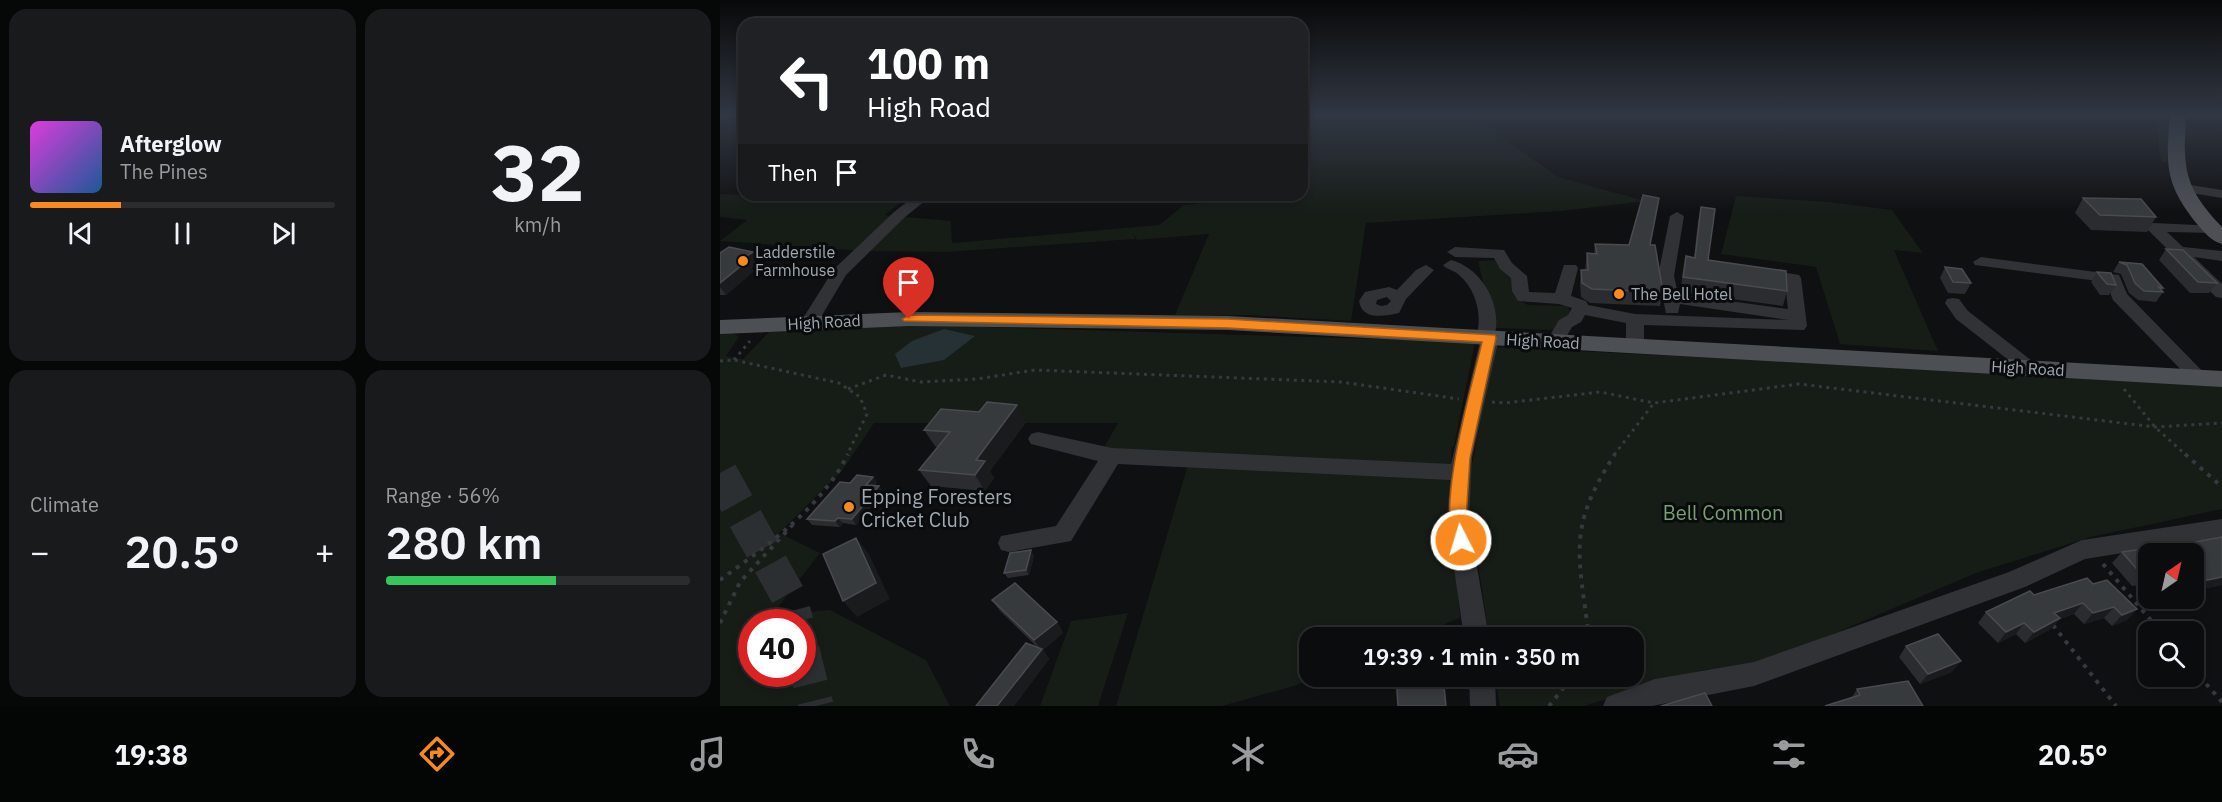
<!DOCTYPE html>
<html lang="en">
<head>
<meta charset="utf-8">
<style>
	body { margin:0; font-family:"IBM Plex Sans",sans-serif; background:#191a1b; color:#f1f3f6; height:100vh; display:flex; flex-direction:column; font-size:22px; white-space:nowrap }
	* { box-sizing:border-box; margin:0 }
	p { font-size:20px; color:#9a9b9d }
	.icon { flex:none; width:33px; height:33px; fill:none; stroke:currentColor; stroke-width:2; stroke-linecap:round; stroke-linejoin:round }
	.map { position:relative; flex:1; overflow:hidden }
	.sheet { display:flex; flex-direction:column; gap:9px; padding:9px; background:#060707; width:720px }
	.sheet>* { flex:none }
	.banner { position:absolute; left:18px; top:18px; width:570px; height:183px; border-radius:18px; box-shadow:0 3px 9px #0003,0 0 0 2px #2b2c2e; background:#202124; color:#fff; overflow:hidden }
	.needle { width:39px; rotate:34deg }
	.controls { position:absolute; left:1418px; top:543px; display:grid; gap:12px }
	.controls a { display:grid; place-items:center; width:66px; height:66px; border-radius:12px; background:#0b0c0d; box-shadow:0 3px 9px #0003,0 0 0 2px #2b2c2e; font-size:30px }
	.speed { position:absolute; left:18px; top:609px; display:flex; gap:12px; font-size:30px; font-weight:700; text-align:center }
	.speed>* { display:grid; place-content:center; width:78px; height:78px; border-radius:50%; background:#0b0c0d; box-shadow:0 3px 9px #0003,0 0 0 2px #2b2c2e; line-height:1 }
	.speed .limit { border:9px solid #d22; background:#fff; color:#111 }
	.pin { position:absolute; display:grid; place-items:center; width:51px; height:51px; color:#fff; margin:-62px -26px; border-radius:50% 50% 50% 0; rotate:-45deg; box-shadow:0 0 6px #0007 }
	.pin .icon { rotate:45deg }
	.me { position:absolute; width:66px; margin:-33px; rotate:355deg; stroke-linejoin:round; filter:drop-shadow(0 0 4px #0008) }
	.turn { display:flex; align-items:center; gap:21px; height:126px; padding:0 30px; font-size:27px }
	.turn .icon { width:78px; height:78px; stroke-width:2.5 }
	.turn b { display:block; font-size:42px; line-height:51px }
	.then { display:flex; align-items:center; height:57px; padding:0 30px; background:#0003; gap:12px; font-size:22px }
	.big { font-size:45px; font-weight:600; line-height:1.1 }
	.sheet .widget { flex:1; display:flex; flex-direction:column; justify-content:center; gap:9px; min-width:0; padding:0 21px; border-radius:18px; background:#191a1b }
	.sheet .dial { align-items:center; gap:0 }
	.dial b { font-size:78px; line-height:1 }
	.song { display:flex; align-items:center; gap:18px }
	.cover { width:72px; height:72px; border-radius:9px; background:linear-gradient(135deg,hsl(300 70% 55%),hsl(210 70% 35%)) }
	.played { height:6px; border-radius:3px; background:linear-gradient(90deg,#f98a1f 30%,#2b2c2e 30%) }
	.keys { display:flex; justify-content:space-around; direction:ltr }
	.heat { display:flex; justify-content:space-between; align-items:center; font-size:33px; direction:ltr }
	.charge { height:9px; border-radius:4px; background:linear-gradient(90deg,#34c759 56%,#2b2c2e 0) }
	.sheet .tiles { flex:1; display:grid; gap:9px; grid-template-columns:repeat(2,1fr) }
	.trip { position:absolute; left:579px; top:627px; width:345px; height:60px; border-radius:18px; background:#0b0c0d; box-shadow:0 3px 9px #0003,0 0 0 2px #2b2c2e; font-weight:600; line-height:60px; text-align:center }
	.tabs { display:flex; height:96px; justify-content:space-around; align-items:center; background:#040505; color:#9a9b9d }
	.tabs .icon { width:42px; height:42px }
	.tabs .on { color:#f98a1f }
	.tabs b { font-size:27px; color:#f1f3f6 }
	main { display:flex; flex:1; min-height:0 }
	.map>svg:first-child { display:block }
</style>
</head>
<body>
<main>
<section class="sheet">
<div class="tiles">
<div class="widget">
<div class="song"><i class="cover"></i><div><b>Afterglow</b><p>The Pines</p></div></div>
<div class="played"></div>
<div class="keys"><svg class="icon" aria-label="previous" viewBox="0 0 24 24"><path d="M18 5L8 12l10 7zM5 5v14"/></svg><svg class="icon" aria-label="pause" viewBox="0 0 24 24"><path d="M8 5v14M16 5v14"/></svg><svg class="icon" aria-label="next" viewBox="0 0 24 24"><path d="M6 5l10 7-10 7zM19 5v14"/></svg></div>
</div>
<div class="widget dial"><b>32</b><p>km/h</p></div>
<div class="widget"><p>Climate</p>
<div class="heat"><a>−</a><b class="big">20.5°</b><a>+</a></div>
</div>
<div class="widget"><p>Range · 56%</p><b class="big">280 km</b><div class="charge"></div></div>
</div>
</section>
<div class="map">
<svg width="1502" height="706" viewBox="0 0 1502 706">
	<rect width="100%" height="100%" fill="#0f1011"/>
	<path fill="#161c16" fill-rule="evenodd" d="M 589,114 L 749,114 L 838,177 L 925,201 L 841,211 L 646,223 L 631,321 L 527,315 L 455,315 L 489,234 L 417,240 L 413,233 L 415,239 L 227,252 L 142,251 L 0,241 L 27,220 L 0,217 L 0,194 L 183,200 L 165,215 L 231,221 L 232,243 L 439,225 L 464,205 L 494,202 L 501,195 L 582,195 L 582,129 L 590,120 Z
		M 1437,114 L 1451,114 L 1447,163 L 1441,161 L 1436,123 Z
		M 1016,196 L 1108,202 L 1172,210 L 1203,253 L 1174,250 L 1218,351 L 1120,344 L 1096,267 L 1001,254 Z
		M 778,260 L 792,274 L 801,301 L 808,305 L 848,306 L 850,312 L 839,330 L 775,328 L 761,287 L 763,282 L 758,261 Z
		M 167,324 L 755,342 L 734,447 L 732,447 L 729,482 L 740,618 L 692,637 L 590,638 L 590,676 L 597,677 L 574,686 L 502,706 L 396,706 L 470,458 L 378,458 L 398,423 L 154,423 L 122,471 L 59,533 L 100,553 L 52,615 L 110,610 L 206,660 L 230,706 L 0,706 L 0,333 L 14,333 L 19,337 L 6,356 L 23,359 L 49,332 ZM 32,622 L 82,622 L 82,674 L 32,674 Z
		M 775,347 L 1502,383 L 1502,509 L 1371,537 L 1256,573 L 1038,666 L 984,670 L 864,706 L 780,706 L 775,677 L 914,676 L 914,638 L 769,637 L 747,490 Z
		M 408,613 L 378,706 L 320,706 L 351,621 Z"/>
	<path fill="#263135" d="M 224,329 L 255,336 L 224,360 L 181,368 L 175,354 L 192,341 Z"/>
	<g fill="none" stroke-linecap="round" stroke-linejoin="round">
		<path stroke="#2c2f31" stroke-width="35" stroke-dasharray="35 17" stroke-linecap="butt" d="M 0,473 L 70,599 L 76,622
			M 82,650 L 96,706"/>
		<path stroke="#36393d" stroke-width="3" stroke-dasharray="3 4.5" stroke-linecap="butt" d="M 14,360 L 30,341
			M 0,361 L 14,360 L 119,383 L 140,397 L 147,414 L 127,455
			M 128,389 L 166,375 L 201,382 L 257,379 L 315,370 L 621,382 L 739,399
			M 1404,389 L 1435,427 L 1466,455
			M 772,402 L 785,403 L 880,392 L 934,403 L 1079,384 L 1435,427 L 1502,423
			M 894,455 L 934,403"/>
		<path stroke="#36393d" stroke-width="4" stroke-dasharray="4 6" stroke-linecap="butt" d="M 1465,454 L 1502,487
			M 1383,564 L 1441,632
			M 0,580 C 48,545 101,508 128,454
			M 0,623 L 20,582 L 77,520
			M 1333,625 L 1396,706
			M 869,638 C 859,555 846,529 895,454
			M 1473,669 L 1502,702
			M 829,706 L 853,676"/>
		<path fill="#303236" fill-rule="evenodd" d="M 1464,184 L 1502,190 L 1502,198 L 1459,191 L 1457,188 L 1459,185 Z
			M 196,195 L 212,195 L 184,218 L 126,275 L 95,327 L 83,327 L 80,323 L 114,269 L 174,212 Z
			M 957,212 L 964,216 L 954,276 L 958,294 L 1068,309 L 1065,282 L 1037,277 L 1035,274 L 1043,269 L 1079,275 L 1081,278 L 1087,326 L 1084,330 L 924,325 L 924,346 L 921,350 L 909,350 L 906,346 L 906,323 L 865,315 L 861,322 L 852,327 L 841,346 L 829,346 L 826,342 L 839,320 L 848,315 L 852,308 L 839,304 L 798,301 L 792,291 L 791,278 L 780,269 L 774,258 L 735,257 L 727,252 L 735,247 L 784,250 L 792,263 L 807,276 L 809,292 L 835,293 L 844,265 L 856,265 L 858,268 L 851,296 L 866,301 L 868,305 L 915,314 L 1069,320 L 960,304 L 958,313 L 946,313 L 938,276 L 950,216 Z
			M 1433,223 L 1498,226 L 1500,229 L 1493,233 L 1447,232 L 1463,247 L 1502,251 L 1502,261 L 1474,257 L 1502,284 L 1502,298 L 1496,297 L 1428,230 L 1426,227 L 1428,224 Z
			M 1261,257 L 1399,275 L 1407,294 L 1489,378 L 1487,382 L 1480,384 L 1473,382 L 1393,300 L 1386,282 L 1255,265 L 1253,262 Z
			M 731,260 C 761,268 782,303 775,334 L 779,338 L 752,458 L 749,519 L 769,638 L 744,638 L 727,519 L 730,480 L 398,464 L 351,541 L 289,552 L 281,550 L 278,543 L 281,536 L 336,526 L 378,461 L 311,444 L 308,439 L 311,434 L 318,432 L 392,448 L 731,464 L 760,341 L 756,337 C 763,316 756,289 739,275 C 734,270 727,270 723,265 Z
			M 706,265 L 714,270 L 686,299 L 679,313 C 665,316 642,321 639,301 L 645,292 L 669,287 L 677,290 L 696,270 ZM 667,297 L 671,301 L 667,305 L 661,306 L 656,304 L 657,300 Z
			M 1233,298 L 1239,299 L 1248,311 L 1316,364 L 1319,368 L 1316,372 L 1310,374 L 1304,372 L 1236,319 L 1225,303 L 1227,299 Z
			M 1502,519 L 1502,537 L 1365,559 L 1305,587 L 1034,686 L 932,706 L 883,706 L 887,697 L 935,679 L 1034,662 L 1289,572 L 1362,540 Z
			M 749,676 L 775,676 L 776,706 L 750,706 Z"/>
		<path fill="#4c5055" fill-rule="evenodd" d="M 1450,114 L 1466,114 C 1463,168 1463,186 1502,227 L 1502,244 C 1491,241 1484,232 1477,224 C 1444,183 1446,164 1450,114 Z
			M 189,312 L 508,316 L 1502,371 L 1502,387 L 508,330 L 189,326 L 0,334 L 0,320 Z"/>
	</g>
	<path fill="#2b2c2f" d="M 1363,198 L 1436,217 L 1427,232 L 1371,230 L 1355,213 Z
		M 981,207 L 988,260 L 1067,291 L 1063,306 L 960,292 L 966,256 L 974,258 L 978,221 Z
		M 875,244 L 930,245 L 943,292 L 940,306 L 870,303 L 861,297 L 860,284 L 861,270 L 865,270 L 867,253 L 874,254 Z
		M 1446,249 L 1497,283 L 1489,293 L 1470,293 L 1439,260 Z
		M 33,252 L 40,262 L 31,268 L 34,271 L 6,295 L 0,295 L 0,253 Z
		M 1399,262 L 1422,264 L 1443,288 L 1441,290 L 1443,292 L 1436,302 L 1418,300 L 1409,293 L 1401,274 L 1393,272 Z
		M 1225,267 L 1251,283 L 1245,294 L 1228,293 L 1220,278 Z
		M 1377,272 L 1396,285 L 1389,295 L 1380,295 L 1371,282 Z
		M 306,422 L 270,471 L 274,478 L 265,491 L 211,486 L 199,470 L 218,447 L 215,446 L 204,430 Z
		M 157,482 L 155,485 L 164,492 L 136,525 L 123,523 L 120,527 L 92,525 L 87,519 L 130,483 Z
		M 1502,537 L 1502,585 L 1473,591 L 1428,554 L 1428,584 L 1412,586 L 1392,563 L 1402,552 L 1431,550 Z
		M 314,556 L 309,575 L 288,578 L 284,573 Z
		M 1373,584 L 1417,609 L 1407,620 L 1392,626 L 1384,618 L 1364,624 L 1354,614 L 1340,619 L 1331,629 L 1305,643 L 1296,634 L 1278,643 L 1258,623 L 1266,612 Z
		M 272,600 L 337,622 L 343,633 L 323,650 L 329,659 L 294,706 L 256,706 L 317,647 L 280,611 Z
		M 1186,646 L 1232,672 L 1200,684 L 1179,657 Z
		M 1137,689 L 1203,706 L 1132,697 Z"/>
	<path fill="#1a1b1d" d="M 33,252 L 40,262 L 31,268 L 34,271 L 6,295 L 0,287 L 0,283 L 18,261 Z
		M 297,405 L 306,422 L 270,471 L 274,478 L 265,491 L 255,475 L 256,460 Z
		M 153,477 L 157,482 L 150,490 L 146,485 Z
		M 159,486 L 164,492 L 136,525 L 132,519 Z
		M 118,518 L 123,523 L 120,527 L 115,521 Z
		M 136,538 L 149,554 L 170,599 L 137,617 L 123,601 Z
		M 311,550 L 314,556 L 309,575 L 306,570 Z
		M 1502,577 L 1502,585 L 1473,591 L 1473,583 Z
		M 1363,603 L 1354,614 L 1340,619 L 1331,629 L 1305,643 L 1314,632 L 1334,613 Z
		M 1394,607 L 1384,618 L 1364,624 L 1373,613 Z
		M 1417,609 L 1407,620 L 1392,626 L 1402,615 Z
		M 337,622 L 343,633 L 323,650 L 329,659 L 294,706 L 277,706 L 321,650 L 314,640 Z
		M 1304,623 L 1296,634 L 1278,643 L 1286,632 Z
		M 1241,661 L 1232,672 L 1200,684 L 1208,674 Z"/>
	<path fill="#373a3d" stroke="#484b4f" stroke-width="1.5" d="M 923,195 L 939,198 L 930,245 L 935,245 L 943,292 L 872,289 L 862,283 L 861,270 L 868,270 L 867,253 L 877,254 L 875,244 L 909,245 Z
		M 1363,198 L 1421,199 L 1436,217 L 1380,215 Z
		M 981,207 L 995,209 L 988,260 L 1066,271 L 1067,291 L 963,277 L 966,256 L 975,258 Z
		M 9,247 L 33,252 L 18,261 L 27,261 L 0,283 L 0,253 Z
		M 1446,249 L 1463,250 L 1497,283 L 1478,282 Z
		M 1399,262 L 1422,264 L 1443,288 L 1439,287 L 1443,292 L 1424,291 L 1415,283 L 1407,265 Z
		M 1225,267 L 1242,269 L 1251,283 L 1233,282 Z
		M 1377,272 L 1391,273 L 1396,285 L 1387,284 Z
		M 267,402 L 297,405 L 256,460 L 265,461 L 255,475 L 199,470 L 230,432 L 204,430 L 221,409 L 259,412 Z
		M 137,475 L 153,477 L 146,485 L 159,486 L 132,519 L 118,518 L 115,521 L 87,519 L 120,482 L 130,483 Z
		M 1502,537 L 1502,577 L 1473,583 L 1473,554 L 1428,554 L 1428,574 L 1422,575 L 1402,552 L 1429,548 L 1431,550 Z
		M 136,538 L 156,583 L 123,601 L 103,554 Z
		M 311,550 L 306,570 L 284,573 L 290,553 Z
		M 1367,578 L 1373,584 L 1387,580 L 1417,609 L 1402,615 L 1394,607 L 1373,613 L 1363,603 L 1334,613 L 1340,618 L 1314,632 L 1304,623 L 1286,632 L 1266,612 L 1310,591 L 1314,595 Z
		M 295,583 L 337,622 L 314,640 L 272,600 Z
		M 725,629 L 726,638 L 705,638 L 704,631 Z
		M 1218,634 L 1241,661 L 1208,674 L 1186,646 Z
		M 306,643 L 322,649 L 277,706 L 256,706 Z
		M 676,676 L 723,676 L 726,706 L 678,706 Z
		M 1188,681 L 1203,706 L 1105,706 L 1140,695 L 1137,689 Z
		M 985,693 L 992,706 L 941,706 Z"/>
	<linearGradient id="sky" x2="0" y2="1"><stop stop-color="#080909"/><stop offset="0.54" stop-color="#313743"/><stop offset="1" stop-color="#313743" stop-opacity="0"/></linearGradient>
	<rect width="1502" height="213" fill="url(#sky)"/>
	<path fill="#f98a1f" stroke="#a25a14" stroke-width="1.5" d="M 189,315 L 508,319 L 775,335 L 776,338 L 750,458 L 746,519 L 750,540 L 747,545 L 741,547 L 735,545 C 716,506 752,386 762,342 L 508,328 L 184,321 L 182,319 Z"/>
	<g fill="#f98a1f" stroke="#0a0b0c" stroke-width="2">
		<circle cx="23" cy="261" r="6"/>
		<circle cx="899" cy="294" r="6"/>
		<circle cx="129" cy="507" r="6"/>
	</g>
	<g text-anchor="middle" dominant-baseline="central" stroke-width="6" stroke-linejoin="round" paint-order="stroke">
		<g font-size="16" fill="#a0a9b2" stroke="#0a0b0c" text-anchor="start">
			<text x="35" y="252">Ladderstile<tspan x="35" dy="18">Farmhouse</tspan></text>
			<text x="911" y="294">The Bell Hotel</text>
		</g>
		<g font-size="16" fill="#a0a9b2" stroke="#0a0b0c">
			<text transform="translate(104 322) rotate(-3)">High Road</text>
			<text transform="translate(823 341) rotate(3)">High Road</text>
			<text transform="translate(1308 368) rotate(3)">High Road</text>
		</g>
		<g font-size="20" fill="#a0a9b2" stroke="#0a0b0c" text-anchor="start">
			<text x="141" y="496">Epping Foresters<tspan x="141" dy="23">Cricket Club</tspan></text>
		</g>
		<g font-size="20" fill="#7a9f75" stroke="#0a0b0c">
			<text x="1003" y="512">Bell Common</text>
		</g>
	</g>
</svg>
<div class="controls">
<a><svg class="needle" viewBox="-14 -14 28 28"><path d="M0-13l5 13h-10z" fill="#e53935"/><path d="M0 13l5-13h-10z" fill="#9a9b9d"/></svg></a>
<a><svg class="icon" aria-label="search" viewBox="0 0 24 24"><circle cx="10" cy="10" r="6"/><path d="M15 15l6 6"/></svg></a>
</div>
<div class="speed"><div class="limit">40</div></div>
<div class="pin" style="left:189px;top:319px;background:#d93025"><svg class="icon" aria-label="arrive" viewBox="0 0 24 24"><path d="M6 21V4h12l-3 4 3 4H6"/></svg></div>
<svg class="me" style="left:741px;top:540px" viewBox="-20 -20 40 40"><circle r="17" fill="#f98a1f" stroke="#fff" stroke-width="3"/><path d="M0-11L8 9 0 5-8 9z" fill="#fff"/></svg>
<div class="trip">19:39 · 1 min · 350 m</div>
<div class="banner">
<div class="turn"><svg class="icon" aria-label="left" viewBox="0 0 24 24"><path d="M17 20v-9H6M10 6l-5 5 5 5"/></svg><div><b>100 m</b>High Road</div></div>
<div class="then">Then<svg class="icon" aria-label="arrive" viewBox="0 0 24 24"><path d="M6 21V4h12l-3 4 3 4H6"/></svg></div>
</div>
</div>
</main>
<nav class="tabs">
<b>19:38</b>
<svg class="icon on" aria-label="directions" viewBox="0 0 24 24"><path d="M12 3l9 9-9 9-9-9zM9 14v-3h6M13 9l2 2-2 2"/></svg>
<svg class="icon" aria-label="music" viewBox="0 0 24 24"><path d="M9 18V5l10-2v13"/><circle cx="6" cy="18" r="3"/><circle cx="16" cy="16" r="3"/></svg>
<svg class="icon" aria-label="phone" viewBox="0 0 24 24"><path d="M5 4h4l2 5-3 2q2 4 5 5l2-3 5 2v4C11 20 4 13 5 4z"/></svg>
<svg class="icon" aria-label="climate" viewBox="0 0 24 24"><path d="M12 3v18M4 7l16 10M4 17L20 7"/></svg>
<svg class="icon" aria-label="car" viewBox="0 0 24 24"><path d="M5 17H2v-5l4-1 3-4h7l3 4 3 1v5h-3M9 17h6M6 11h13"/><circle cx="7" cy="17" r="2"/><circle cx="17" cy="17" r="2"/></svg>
<svg class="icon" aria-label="filters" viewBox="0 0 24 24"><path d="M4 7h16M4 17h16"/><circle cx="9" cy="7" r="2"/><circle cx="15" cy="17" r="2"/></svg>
<b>20.5°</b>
</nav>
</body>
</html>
